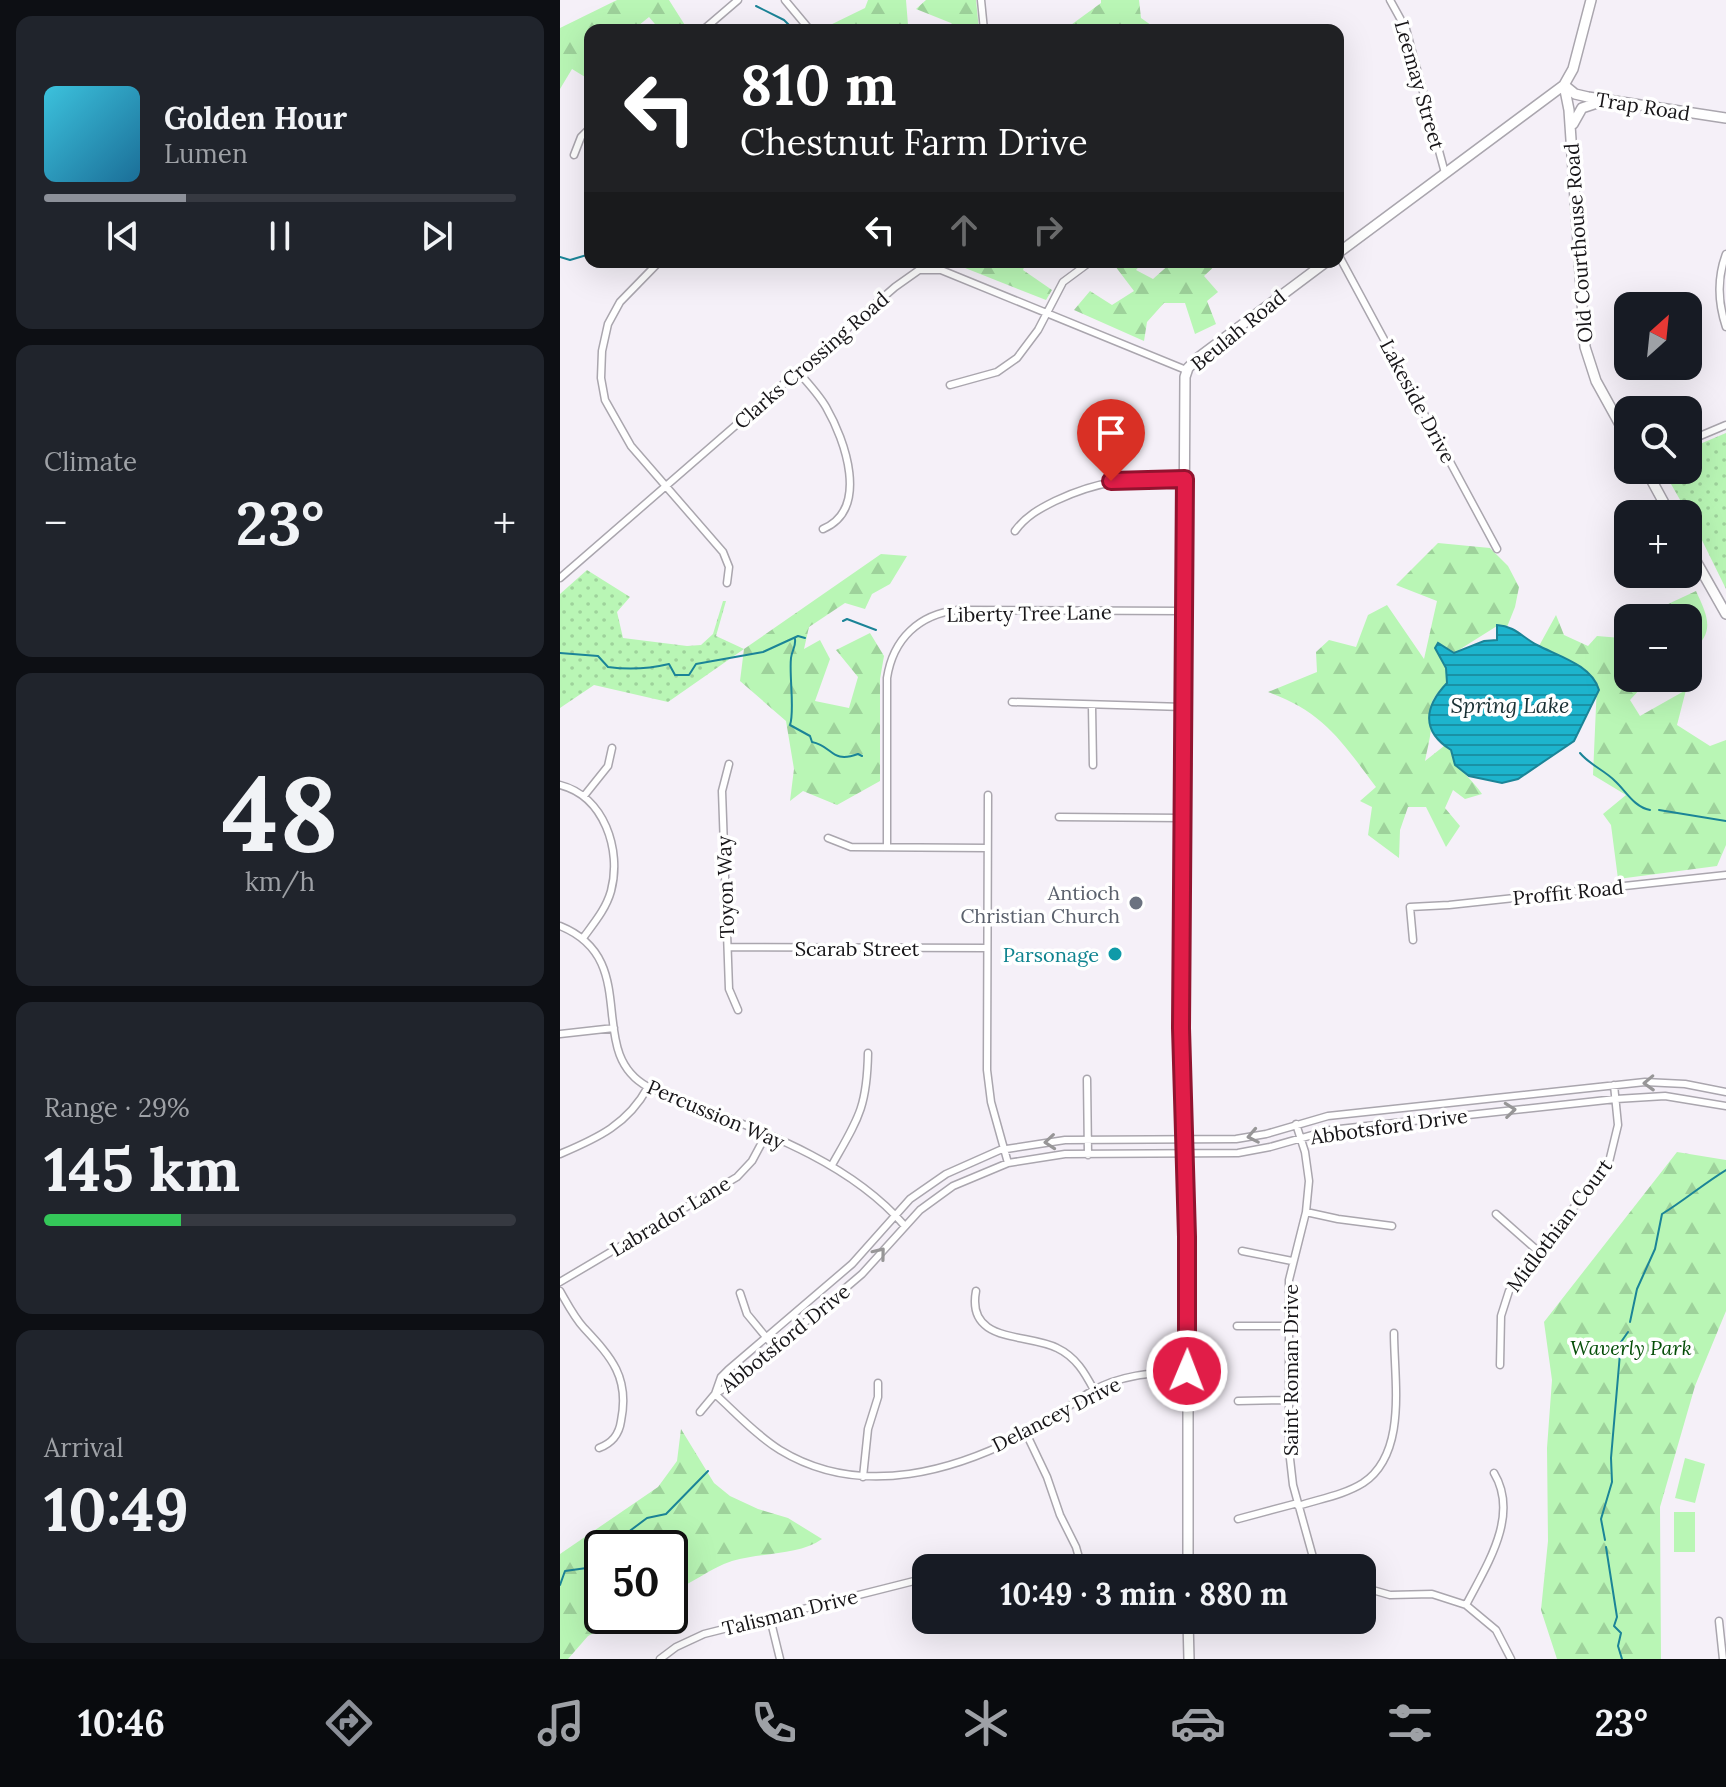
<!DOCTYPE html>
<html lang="en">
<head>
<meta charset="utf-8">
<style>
	body { margin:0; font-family:Lora,serif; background:#20242c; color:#f1f3f6; height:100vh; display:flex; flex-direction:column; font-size:30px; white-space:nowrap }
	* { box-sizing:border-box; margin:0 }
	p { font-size:26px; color:#9ea1a6 }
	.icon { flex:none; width:44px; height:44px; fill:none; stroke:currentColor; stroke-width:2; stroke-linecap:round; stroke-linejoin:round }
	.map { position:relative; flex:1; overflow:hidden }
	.sheet { display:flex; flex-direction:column; gap:16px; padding:16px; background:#0d0f14; width:560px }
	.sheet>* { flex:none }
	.guide { position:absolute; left:24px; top:24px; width:760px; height:244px; border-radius:16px; box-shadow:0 8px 32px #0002; background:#202124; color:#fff; overflow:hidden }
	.needle { width:52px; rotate:27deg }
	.tools { position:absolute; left:1054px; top:292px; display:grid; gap:16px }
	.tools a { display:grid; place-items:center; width:88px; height:88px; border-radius:16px; background:#171b24; box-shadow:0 8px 32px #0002; font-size:40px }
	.speed { position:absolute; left:24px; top:1530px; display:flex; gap:16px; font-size:40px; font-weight:700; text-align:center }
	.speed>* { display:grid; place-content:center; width:104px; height:104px; border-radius:50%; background:#171b24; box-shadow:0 8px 32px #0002; line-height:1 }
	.speed .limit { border:4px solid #111; border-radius:12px; background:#fff; color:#111 }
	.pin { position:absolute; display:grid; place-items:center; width:68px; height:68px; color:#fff; margin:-82px -34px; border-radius:50% 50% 50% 0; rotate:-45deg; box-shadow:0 0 8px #0007 }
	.pin .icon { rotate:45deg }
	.me { position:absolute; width:88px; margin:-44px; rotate:1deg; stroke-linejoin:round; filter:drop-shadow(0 0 6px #0008) }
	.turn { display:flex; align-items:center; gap:28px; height:168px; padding:0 24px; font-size:36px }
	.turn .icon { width:104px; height:104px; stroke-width:2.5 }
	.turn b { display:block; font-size:56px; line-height:68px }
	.lanes { display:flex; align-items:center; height:76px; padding:0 24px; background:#0003; justify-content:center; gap:40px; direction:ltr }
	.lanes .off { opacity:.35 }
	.big { font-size:60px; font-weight:700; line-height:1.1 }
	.sheet .card { flex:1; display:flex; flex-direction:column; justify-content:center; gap:12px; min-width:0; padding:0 28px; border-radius:16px; background:#20242c }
	.sheet .dial { align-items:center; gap:0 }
	.dial b { font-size:104px; line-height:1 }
	.song { display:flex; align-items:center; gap:24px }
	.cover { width:96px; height:96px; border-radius:12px; background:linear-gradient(135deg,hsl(190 70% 55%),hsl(200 70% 35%)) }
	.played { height:8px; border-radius:4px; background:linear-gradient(90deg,#8c9099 30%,#363941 30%) }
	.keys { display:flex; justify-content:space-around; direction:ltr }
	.heat { display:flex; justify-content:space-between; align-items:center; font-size:44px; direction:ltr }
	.charge { height:12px; border-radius:6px; background:linear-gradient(90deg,#34c759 29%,#363941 0) }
	.trip { position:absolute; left:352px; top:1554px; width:464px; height:80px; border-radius:16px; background:#171b24; box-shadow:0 8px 32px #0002; font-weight:700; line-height:80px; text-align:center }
	.tabs { display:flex; height:128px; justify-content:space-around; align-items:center; background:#090b0e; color:#9ea1a6 }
	.tabs .icon { width:56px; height:56px }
	.tabs .active { color:#8c9099 }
	.tabs b { font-size:36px; color:#f1f3f6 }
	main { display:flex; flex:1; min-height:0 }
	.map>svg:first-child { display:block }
</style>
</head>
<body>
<main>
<section class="sheet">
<div class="card">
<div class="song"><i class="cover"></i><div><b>Golden Hour</b><p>Lumen</p></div></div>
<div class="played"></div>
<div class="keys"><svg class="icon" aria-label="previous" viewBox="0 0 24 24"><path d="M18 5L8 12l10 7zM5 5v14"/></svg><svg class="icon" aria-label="pause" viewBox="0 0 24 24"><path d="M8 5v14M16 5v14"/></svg><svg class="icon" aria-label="next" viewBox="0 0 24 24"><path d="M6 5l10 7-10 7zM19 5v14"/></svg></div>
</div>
<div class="card"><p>Climate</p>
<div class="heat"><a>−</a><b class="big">23°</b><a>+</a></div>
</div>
<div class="card dial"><b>48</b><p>km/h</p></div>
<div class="card"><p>Range · 29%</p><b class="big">145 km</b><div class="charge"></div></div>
<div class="card"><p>Arrival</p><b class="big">10:49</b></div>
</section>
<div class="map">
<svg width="1166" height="1659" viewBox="0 0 1166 1659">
	<defs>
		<pattern id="grass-dots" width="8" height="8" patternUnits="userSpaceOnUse" patternTransform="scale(2)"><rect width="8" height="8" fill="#b9f6b5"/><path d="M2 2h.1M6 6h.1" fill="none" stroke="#9ed29b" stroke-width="1.8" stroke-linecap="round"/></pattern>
		<pattern id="forest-firs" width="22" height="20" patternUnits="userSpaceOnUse" patternTransform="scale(2)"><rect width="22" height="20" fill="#b9f6b5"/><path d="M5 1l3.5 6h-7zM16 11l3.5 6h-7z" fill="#9ed29b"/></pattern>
		<pattern id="water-rules" width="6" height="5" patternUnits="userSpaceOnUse" patternTransform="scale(2)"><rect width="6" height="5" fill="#1db4cd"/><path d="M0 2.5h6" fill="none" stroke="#1991a5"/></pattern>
	</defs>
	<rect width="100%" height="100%" fill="#f5f0f8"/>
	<path fill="url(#grass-dots)" d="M 1166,433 L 1166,589 L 1135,526 L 1103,470 L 1128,470 L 1128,449 Z
		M 27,570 L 70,597 L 57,612 L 63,638 L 127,646 L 141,645 L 153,634 L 163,601 L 166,601 L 156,636 L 184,649 L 108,702 L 34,685 L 0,708 L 0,594 Z"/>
	<path fill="url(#forest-firs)" d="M 57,0 L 109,0 L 128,30 L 100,30 L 89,17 L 73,30 L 30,30 L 30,80 L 12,69 L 0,89 L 0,28 Z
		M 308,0 L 346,0 L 348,25 L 346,30 L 262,29 L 305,8 Z
		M 366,0 L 416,0 L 419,30 L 398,30 L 391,23 L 356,9 Z
		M 541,0 L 579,0 L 581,18 L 598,30 L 504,30 L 541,3 Z
		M 390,262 L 466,262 L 463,270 L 492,290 L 486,300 Z
		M 552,262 L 583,262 L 576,270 L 593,279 L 612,262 L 659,262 L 644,276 L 658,292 L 647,301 L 656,324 L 635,334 L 625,303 L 604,303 L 587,322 L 584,341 L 514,310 L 530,291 L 552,305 L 574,291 Z
		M 878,543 L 930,548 L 948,566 L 959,587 L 955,607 L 947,627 L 937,626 L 894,653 L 879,643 L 875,648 L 886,668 L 887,683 C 866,704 872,703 871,729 C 870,739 867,750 865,761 L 884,746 L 891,750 C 896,768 911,778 922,794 L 905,799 L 893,790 L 885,808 L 900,826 L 886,847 L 866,807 L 848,807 L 840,830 L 839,858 L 808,835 L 812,807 L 800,801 L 816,787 C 782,742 764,712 708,692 L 757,672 L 756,652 L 769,640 L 796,647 L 808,615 L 827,605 L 864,659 L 877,601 L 836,585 Z
		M 321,554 L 347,556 L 330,584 L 312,594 L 305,609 L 285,603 L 249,627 L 244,649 L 260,640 L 270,659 L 255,701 L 289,708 L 298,677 L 276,650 L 310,633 L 324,656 L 320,679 L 320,781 L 277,805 L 243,791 L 230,801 L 234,769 L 226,721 L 180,681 L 184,649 Z
		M 1136,591 C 1148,617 1156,633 1130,652 L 1128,618 L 1078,618 Z
		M 996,615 L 1004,635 L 1028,646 L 1037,636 L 1061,638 L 1068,623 L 1068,656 L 1063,661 L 1068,669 L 1068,678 L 1074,678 L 1081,688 L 1070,700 L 1080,716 L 1126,690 L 1117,725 L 1150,746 L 1166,740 L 1166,845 L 1157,866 L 1058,879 L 1051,825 L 1043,814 L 1066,795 L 1033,775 L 1037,684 L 1028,672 L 979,646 Z
		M 1117,1152 L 1166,1160 L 1166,1311 L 1135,1386 L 1100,1507 L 1101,1659 L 997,1659 L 981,1610 L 988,1541 L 987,1448 L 992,1380 L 984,1322 Z
		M 121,1429 L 154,1483 L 170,1496 L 198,1509 L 228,1518 L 262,1539 C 238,1556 201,1552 172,1561 C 150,1568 132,1584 110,1592 L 110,1548 L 42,1548 L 42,1616 L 67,1616 L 28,1636 L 8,1659 L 0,1659 L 0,1554 L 98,1487 L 117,1461 Z"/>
	<path fill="#b9f6b5" d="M 1125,1458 L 1145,1464 L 1135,1503 L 1115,1498 Z
		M 1114,1512 L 1135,1512 L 1135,1552 L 1114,1552 Z"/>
	<path fill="url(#water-rules)" stroke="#1b8497" stroke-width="2" d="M 937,625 C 955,626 963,638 977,645 C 998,656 1032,665 1039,690 L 1014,741 L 958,779 L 942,783 L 909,776 L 895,765 L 891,750 C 861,731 864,707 887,683 L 886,668 L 875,648 L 878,643 L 894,653 L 924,641 L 937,640 Z"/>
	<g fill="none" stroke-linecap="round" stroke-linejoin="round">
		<path stroke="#1b8497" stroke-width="2" d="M 196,6 L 224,20 L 234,30
			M 0,257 L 10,260 L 30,254
			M 283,621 L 287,619 L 316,630
			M 235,639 C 236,647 232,650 231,658 C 229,676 235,711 230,725 L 250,736 L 252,742 C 273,746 271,764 298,754 L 302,756
			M 0,653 L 38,656 L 48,667 C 69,670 88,669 109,664 L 115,675 L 129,675 L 136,664 L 203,652 L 238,636 L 245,638
			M 1020,753 C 1030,765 1044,770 1055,781 C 1066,791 1074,807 1090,810
			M 1099,810 L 1166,821
			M 1070,1322 L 1077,1289 L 1095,1249 L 1102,1214 C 1125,1200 1143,1184 1166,1170
			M 1045,1540 L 1041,1519 L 1052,1482 L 1051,1458 L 1061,1342 L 1068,1332
			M 1046,1547 L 1057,1617 L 1054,1626 L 1061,1633 L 1058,1646 L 1062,1659
			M 47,1548 L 87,1518 L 106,1514 L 148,1471
			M 0,1585 L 5,1571 L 41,1566 L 42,1563"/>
		<g stroke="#aaa6ae" stroke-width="9">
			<path id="street" d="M 225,0 L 250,30
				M 421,0 L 424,30
				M 830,0 L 846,29 L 885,173
				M 143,30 L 178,0
				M 14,155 L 21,137 L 30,128
				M 778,254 L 937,549
				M 1166,254 C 1157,278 1158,303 1166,327
				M 99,262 L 60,302 L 48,324 L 42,351 L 41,378 L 45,400 L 71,446 L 163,552 L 169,567 L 167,583
				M 239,373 C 249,384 259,395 266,407 C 285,440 310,509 263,529
				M 390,385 L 437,372 L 457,358 L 478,330 L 503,282 L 530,262
				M 1128,441 L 1166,425
				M 455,531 C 466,516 479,509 495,501 C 543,478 573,479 625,479
				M 0,578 L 335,287 L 359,270 L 381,270 L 626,370
				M 452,702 L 624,707
				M 532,706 L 533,765
				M 169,764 L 162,791 L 169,989 L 178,1010
				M 0,785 C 44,796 62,850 51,891 C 46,909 34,923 23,938
				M 428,795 L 427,1070 L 431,1102 L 448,1163
				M 24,796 L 48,766 L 52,748
				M 499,817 L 623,818
				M 268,838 L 291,847 L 427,848
				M 327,847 L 327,678 C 333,639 359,614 398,610 L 624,611
				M 0,926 C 84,960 23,1052 88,1087 C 175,1123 281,1152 344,1225
				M 853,940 L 850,907 L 889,905 L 1166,875
				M 168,947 L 427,948
				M 0,1034 L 54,1028
				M 527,1079 L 528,1155
				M 736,1124 L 745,1152 L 749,1181 L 746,1212 L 729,1280 L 729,1450 L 733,1485 L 756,1568
				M 0,1154 C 38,1138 68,1124 88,1087
				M 272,1165 C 298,1119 307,1108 308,1053
				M 746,1212 L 778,1219 L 832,1226
				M 936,1214 L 978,1251
				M 682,1251 L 732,1261
				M 0,1282 L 177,1177 L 192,1161 L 206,1135
				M 0,1291 C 7,1303 14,1317 24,1328 C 51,1357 70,1377 61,1421 C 59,1435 52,1443 39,1448
				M 416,1291 C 406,1344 468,1333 497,1348 C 516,1357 525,1373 534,1390
				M 180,1293 L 187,1314 L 215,1348
				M 677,1326 L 728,1326
				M 940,1365 L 941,1316 L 949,1291 L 1049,1162 L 1058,1125 L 1054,1085
				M 155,1394 L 161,1377 L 168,1370 L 292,1264 L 350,1199 L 386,1174 L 440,1150 L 505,1140 L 676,1139 L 706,1134 L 768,1116 L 1085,1082 L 1125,1084 L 1166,1092
				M 155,1394 C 176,1413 196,1435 220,1450 C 302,1500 398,1471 476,1428 C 496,1417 513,1402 532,1391 C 562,1374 594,1373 627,1371
				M 678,1401 L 728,1400
				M 140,1412 L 155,1394 L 175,1382 L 302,1274 L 360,1210 L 393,1186 L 448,1163 L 505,1154 L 678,1153 L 710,1147 L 770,1130 L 1056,1099 L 1105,1096 L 1166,1106
				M 466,1433 L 487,1477 L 500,1515 L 516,1547 L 522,1568
				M 303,1477 L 308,1429 L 318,1397 L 318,1383
				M 738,1506 C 759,1499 784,1495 803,1483 C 848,1453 834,1380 834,1333
				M 678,1519 L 738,1503
				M 412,1568 L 420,1568
				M 802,1587 L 830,1595 L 872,1594 L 906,1605 L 936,1630 L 951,1659
				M 906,1605 C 926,1566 960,1516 934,1473
				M 210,1618 L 220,1659
				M 1159,1621 L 1163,1659
				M 100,1659 L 116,1647 L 144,1634 L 366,1578"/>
		</g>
		<g stroke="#aaa6ae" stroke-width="12">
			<path id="secondary" d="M 1004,85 L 1009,110 L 1025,347 L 1036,381 L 1068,439
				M 1004,85 L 1015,94 L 1028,97 L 1166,118
				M 1013,124 L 1022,108 L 1040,102
				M 778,253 L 1004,85 L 1013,69 L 1031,0
				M 1086,470 L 1110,514
				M 1128,547 L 1166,614
				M 628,1568 L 628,1288 L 621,1022 L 625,377 L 628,368 L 639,357 L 766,262
				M 628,1620 L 629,1659"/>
		</g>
		<use href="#street" stroke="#fff" stroke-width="6"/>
		<use href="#secondary" stroke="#fff" stroke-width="9"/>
	</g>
	<defs><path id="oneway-chevron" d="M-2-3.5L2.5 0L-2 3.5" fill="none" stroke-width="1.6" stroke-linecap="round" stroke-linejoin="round" transform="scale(2)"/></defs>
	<g stroke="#979697">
		<use href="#oneway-chevron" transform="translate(1089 1083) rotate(178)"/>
		<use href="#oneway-chevron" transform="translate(950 1110) rotate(-6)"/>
		<use href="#oneway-chevron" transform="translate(693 1136) rotate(169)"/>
		<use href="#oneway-chevron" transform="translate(490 1142) rotate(175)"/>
		<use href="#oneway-chevron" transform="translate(320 1253) rotate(-51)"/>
	</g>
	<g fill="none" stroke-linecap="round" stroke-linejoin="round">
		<g stroke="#92132f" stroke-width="20">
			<path id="route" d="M 551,481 L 625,479 L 621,1028 L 627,1237 L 627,1371"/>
		</g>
		<use href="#route" stroke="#e11d48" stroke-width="14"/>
	</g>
	<circle fill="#6b7280" stroke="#fff" stroke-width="3" cx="576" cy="903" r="8"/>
	<circle fill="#0f9aa8" stroke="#fff" stroke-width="3" cx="555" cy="954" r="8"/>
	<g text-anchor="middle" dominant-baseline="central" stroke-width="7" stroke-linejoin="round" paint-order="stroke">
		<g font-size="20" fill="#171518" stroke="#fff">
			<text transform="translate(860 85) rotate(74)">Leemay Street</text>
			<text transform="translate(1083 106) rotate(9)">Trap Road</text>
			<text transform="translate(1018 243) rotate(-94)">Old Courthouse Road</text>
			<text transform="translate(678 330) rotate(-39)">Beulah Road</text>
			<text transform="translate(251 360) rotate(-41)">Clarks Crossing Road</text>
			<text transform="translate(858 401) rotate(62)">Lakeside Drive</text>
			<text transform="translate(469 613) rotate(-1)">Liberty Tree Lane</text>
			<text transform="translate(165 887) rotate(-92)">Toyon Way</text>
			<text transform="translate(1008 892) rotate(-6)">Proffit Road</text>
			<text x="297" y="948">Scarab Street</text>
			<text transform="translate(156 1114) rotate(23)">Percussion Way</text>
			<text transform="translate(829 1126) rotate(-8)">Abbotsford Drive</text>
			<text transform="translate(110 1216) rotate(-31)">Labrador Lane</text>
			<text transform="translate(999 1225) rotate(-53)">Midlothian Court</text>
			<text transform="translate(225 1338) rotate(-39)">Abbotsford Drive</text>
			<text transform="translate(730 1370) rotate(-90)">Saint Roman Drive</text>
			<text transform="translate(496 1414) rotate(-27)">Delancey Drive</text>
			<text transform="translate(230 1612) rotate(-14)">Talisman Drive</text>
		</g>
		<g font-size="20" fill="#5b616d" stroke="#fff" text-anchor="end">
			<text x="560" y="892">Antioch<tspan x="560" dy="23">Christian Church</tspan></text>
		</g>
		<g font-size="20" fill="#0d838f" stroke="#fff" text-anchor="end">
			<text x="539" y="954">Parsonage</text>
		</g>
		<g font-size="20" font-style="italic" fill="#054e08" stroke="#fff">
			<text x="1071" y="1347">Waverly Park</text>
		</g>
		<g font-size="22" font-style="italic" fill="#193034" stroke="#fff">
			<text x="950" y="705">Spring Lake</text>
		</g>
	</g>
</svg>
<div class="tools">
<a><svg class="needle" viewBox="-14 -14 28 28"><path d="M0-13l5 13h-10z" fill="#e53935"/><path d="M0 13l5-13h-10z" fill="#9ea1a6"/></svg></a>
<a><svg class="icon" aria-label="search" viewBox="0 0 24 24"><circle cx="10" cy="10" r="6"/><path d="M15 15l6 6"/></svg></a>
<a>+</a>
<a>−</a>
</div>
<div class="speed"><div class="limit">50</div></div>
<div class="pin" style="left:551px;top:481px;background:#d93025"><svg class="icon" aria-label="arrive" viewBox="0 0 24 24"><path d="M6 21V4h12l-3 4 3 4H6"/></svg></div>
<svg class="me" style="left:627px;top:1371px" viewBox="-20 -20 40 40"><circle r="17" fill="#e11d48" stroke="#fff" stroke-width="3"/><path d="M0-11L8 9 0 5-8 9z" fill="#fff"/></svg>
<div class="trip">10:49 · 3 min · 880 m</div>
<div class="guide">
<div class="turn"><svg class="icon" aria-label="left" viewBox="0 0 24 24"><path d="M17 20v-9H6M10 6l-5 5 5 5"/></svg><div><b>810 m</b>Chestnut Farm Drive</div></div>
<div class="lanes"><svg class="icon" aria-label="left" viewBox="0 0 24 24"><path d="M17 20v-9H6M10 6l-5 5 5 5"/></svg><svg class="icon off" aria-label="ahead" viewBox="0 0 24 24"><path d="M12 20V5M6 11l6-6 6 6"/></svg><svg class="icon off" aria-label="right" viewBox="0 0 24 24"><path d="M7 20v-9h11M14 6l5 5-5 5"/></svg></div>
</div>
</div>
</main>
<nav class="tabs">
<b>10:46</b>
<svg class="icon active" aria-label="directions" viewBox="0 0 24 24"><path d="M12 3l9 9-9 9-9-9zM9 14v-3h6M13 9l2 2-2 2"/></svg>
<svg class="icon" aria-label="music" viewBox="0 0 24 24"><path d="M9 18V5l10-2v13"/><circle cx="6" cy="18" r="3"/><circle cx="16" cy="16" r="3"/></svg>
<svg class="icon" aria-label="phone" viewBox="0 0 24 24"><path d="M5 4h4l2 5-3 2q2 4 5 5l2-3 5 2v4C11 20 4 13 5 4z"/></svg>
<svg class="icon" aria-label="climate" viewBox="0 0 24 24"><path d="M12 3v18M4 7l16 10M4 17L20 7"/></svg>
<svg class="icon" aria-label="car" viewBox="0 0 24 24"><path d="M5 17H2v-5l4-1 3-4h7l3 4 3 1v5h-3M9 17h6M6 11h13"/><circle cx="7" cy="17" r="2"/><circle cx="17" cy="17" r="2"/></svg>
<svg class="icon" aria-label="filters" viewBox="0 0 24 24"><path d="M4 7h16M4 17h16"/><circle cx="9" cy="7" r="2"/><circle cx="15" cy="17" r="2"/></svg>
<b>23°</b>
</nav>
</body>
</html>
